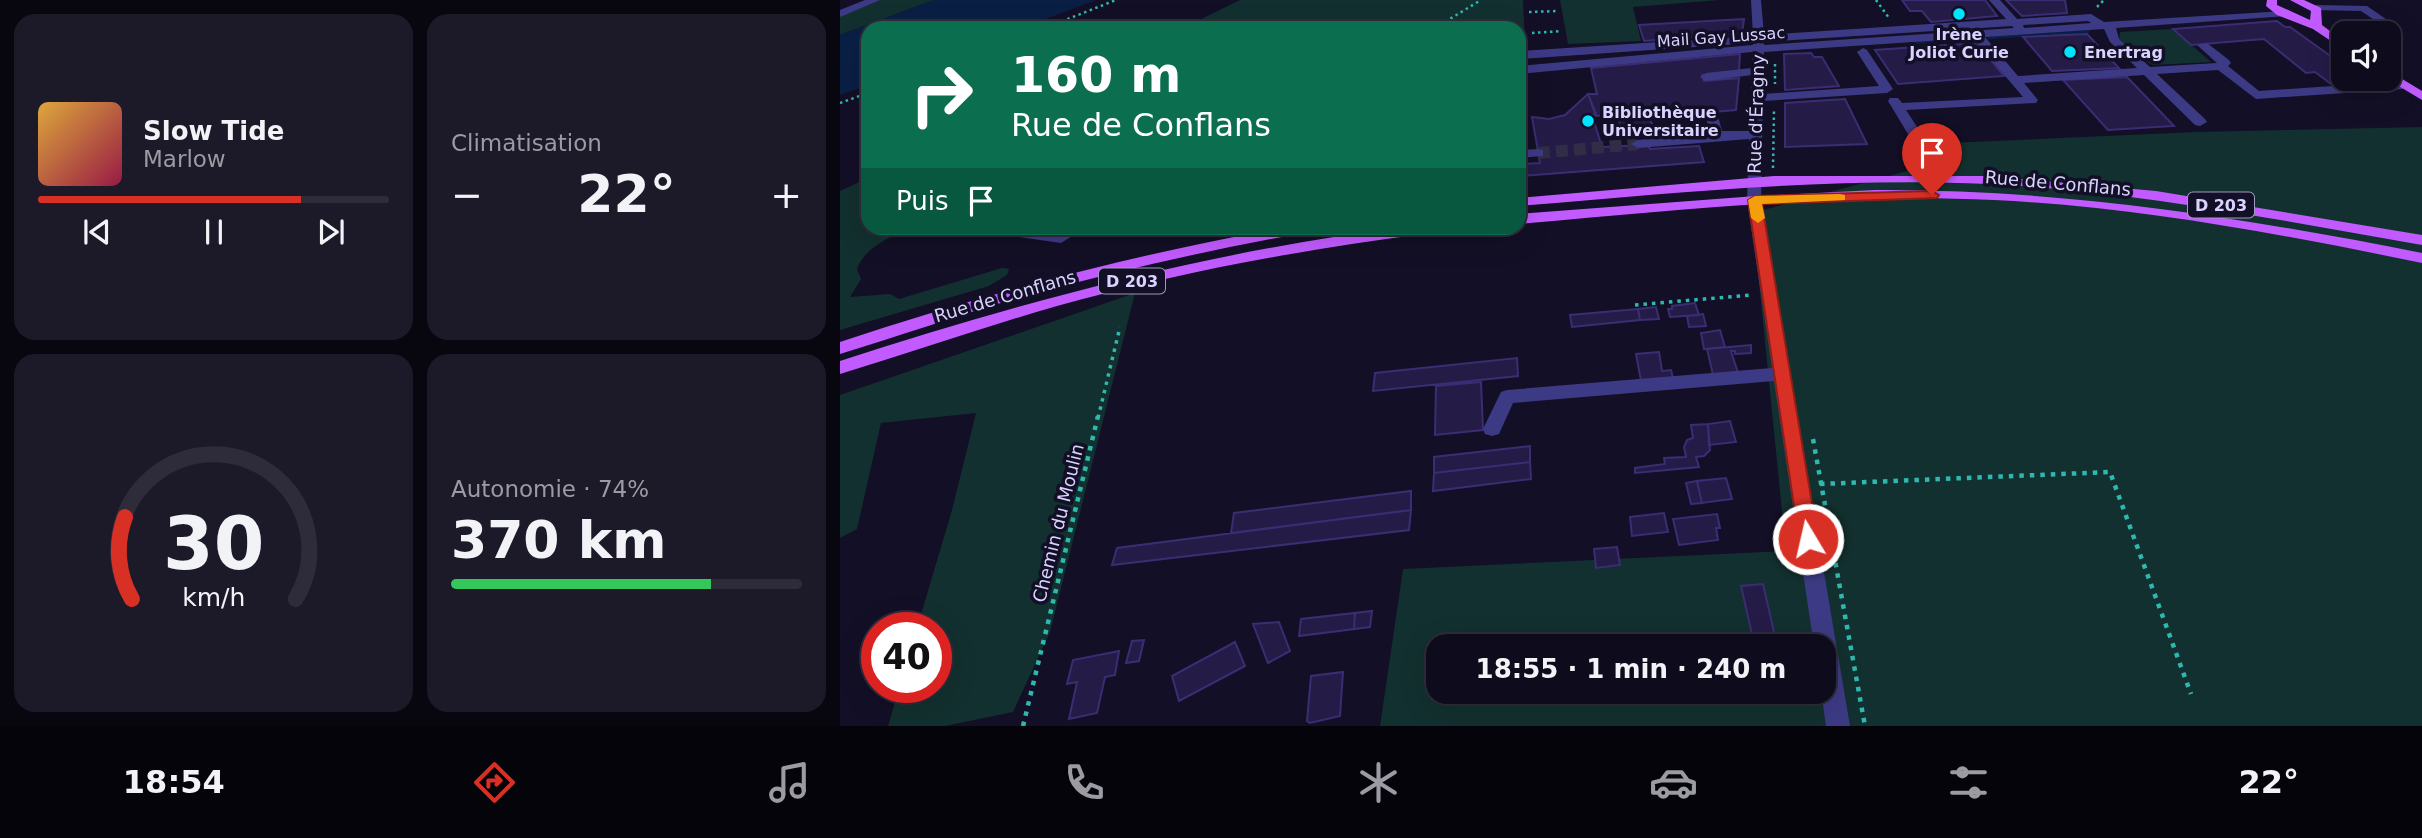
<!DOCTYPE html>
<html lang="fr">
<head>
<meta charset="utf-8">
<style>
	body { margin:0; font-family:"DejaVu Sans",sans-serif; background:#1c1929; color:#f1f3f6; height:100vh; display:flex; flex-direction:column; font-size:26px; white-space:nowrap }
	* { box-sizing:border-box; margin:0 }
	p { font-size:23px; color:#9b9ba3 }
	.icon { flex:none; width:38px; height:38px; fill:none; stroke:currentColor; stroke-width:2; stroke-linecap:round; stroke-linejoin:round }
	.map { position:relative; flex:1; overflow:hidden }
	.details { display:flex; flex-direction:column; gap:14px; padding:14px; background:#08060f; width:840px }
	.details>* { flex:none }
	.hud { position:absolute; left:21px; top:21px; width:665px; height:214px; border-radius:21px; box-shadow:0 7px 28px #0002,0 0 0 2px #2e2b3b; background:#0b6e4f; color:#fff; overflow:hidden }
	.controls { position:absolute; left:1491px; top:21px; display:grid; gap:14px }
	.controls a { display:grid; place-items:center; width:70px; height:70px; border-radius:14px; background:#0e0b1c; box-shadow:0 7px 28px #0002,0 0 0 2px #2e2b3b; font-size:35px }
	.speed { position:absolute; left:21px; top:612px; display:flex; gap:14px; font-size:35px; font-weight:700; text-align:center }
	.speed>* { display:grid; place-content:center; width:91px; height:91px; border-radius:50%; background:#0e0b1c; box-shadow:0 7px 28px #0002,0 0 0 2px #2e2b3b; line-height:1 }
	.speed .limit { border:10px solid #d22; background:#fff; color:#111 }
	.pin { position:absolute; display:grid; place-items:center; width:60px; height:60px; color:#fff; margin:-72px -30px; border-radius:50% 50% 50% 0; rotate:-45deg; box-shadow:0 0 7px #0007 }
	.pin .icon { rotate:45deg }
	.me { position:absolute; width:77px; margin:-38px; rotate:351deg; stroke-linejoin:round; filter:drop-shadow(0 0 5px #0008) }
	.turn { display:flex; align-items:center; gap:24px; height:147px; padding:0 35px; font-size:32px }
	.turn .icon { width:91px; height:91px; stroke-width:2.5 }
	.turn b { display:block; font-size:49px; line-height:60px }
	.then { display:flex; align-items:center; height:66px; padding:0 35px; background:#0003; gap:14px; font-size:26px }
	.big { font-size:52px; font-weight:700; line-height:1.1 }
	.details .card { flex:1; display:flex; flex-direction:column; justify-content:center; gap:10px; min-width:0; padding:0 24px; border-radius:21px; background:#1c1929 }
	.details .dial { align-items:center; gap:0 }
	.dial svg { height:182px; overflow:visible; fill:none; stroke:#2e2b3b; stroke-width:7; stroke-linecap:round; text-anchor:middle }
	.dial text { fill:#f1f3f6; stroke:none }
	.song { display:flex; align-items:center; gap:21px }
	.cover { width:84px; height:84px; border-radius:10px; background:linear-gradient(135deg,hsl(40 70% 55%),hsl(340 70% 35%)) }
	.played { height:7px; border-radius:4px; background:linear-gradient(90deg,#d93025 75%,#2e2b3b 75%) }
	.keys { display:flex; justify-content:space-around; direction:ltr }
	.heat { display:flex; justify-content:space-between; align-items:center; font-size:38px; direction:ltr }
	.charge { height:10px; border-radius:5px; background:linear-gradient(90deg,#34c759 74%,#2e2b3b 0) }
	.details .tiles { flex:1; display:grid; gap:14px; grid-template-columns:repeat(2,1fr) }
	.trip { position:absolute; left:586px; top:634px; width:410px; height:70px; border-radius:21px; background:#0e0b1c; box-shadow:0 7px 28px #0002,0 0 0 2px #2e2b3b; font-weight:700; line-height:70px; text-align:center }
	.menu { display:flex; height:112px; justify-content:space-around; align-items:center; background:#06040b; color:#9b9ba3 }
	.menu .icon { width:49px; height:49px }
	.menu .on { color:#d93025 }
	.menu b { font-size:32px; color:#f1f3f6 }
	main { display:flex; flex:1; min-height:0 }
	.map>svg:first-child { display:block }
</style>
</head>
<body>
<main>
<section class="details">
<div class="tiles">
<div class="card">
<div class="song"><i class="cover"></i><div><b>Slow Tide</b><p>Marlow</p></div></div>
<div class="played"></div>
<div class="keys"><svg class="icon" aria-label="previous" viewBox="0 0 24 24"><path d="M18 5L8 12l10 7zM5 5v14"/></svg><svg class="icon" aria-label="pause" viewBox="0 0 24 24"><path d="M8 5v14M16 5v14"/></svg><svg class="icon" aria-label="next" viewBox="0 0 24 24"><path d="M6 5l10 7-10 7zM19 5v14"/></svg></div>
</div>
<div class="card"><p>Climatisation</p>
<div class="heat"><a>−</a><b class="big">22°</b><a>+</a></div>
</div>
<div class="card dial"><svg viewBox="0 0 100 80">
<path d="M14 69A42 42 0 1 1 86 69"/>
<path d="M14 69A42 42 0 0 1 11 33" stroke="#d93025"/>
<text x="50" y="56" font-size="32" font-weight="700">30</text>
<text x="50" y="72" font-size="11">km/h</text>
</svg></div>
<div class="card"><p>Autonomie · 74%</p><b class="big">370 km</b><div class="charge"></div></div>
</div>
</section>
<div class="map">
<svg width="1582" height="726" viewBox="0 0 1582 726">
	<rect width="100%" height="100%" fill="#130f26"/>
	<path fill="#12302f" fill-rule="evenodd" d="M 38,0 L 94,0 L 0,35 L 0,15 Z
		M 400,0 L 683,0 L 685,46 L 679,46 L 679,28 L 343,28 Z
		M 720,0 L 880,0 L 793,7 L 801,41 L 728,44 Z
		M 1333,29 L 1371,62 L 1313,65 L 1301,59 L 1279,39 L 1280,32 Z
		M 1582,127 L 1582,726 L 540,726 L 563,569 L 946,551 L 912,213 L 1086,166 L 1064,145 L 1357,132 ZM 598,646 L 984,646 L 984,691 L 598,691 Z
		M 28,178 L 28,228 L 72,228 C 51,236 25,247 17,269 L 21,279 L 10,297 L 50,294 L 59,299 L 162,268 L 169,269 L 167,275 L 149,286 L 0,330 L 0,191 Z
		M 295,293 L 210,632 L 173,712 L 105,726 L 48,726 L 59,688 L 96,688 L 96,628 L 77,628 L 112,510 L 136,413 L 41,423 L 17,529 L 0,538 L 0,395 Z"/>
	<path fill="#0a1f44" d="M 94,0 L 256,0 L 182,28 L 28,28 L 28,85 L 0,95 L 0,35 Z"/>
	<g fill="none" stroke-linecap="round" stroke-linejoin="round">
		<path stroke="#0a1f44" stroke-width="4.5" d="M 1212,33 L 1248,31
			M 1150,37 L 1207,33
			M 1075,42 L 1092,41"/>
	</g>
	<path fill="#241b47" stroke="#3b2d73" stroke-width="2" d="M 1062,0 L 1145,0 L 1157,16 L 1091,22 L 1082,11 L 1070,11 Z
		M 1166,0 L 1225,0 L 1227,13 L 1182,16 Z
		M 904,19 L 902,33 L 804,41 L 799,25 Z
		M 1437,21 L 1445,27 L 1450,27 L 1503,65 L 1503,79 L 1531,81 L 1491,84 L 1475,72 L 1466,73 L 1424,39 L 1351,45 L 1333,29 Z
		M 1247,34 L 1279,68 L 1212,71 L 1183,37 Z
		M 1137,43 L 1164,76 L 1058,84 L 1035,50 Z
		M 971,53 L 974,57 L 982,57 L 999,86 L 945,90 L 944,54 Z
		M 900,54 L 899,71 L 862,75 L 864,81 L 899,78 L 896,110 L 814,117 L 810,111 L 805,112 L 814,127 L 780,130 L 779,114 L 756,116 L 748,94 L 757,94 L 751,68 Z
		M 1287,77 L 1334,126 L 1268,130 L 1223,80 Z
		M 748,94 L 756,114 L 752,115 L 762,147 L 808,145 L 810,149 L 859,146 L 864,162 L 681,176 L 682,164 L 700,163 L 692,117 L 709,119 L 725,115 Z
		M 1005,99 L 1027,144 L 945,147 L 945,103 Z
		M 855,303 L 859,315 L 830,317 L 828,309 L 832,309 L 832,306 Z
		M 816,307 L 819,319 L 800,320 L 798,309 Z
		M 798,309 L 800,320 L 732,327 L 730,315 Z
		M 863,314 L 866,326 L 849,327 L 847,316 Z
		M 880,330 L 885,347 L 864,349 L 861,333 Z
		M 911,345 L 911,353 L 895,354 L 895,351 L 891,351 L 898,373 L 873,375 L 867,349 Z
		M 819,352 L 822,371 L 831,370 L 833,378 L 801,381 L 796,354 Z
		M 677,358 L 678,376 L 533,391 L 535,373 Z
		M 641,382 L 643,430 L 595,435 L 596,386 Z
		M 890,421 L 896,442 L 869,445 L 868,424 Z
		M 868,424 L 870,450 L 864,456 L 856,457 L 859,467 L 795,473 L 795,468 L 825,464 L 824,458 L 846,457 L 844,447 L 847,440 L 853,438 L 851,425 Z
		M 690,446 L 690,462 L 594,473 L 594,457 Z
		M 690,462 L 691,479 L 593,491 L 594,473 Z
		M 886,478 L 892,499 L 862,503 L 857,481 Z
		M 857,481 L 862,503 L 851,504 L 846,483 Z
		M 571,491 L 571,510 L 391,533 L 394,513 Z
		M 571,510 L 569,530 L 272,565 L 277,548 Z
		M 824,513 L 828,532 L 792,536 L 790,517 Z
		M 877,514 L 880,528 L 876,528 L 878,540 L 839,545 L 833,519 Z
		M 777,547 L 780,565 L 756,568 L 754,549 Z
		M 923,584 L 936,641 L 914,643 L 901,586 Z
		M 532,611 L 530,627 L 514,629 L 515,613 Z
		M 515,613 L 514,629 L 459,636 L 461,619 Z
		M 439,622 L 450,651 L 428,663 L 413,624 Z
		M 304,640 L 299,661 L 286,663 L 292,641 Z
		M 395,642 L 405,666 L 339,701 L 332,676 Z
		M 279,651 L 275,675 L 265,677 L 257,713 L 229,719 L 237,682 L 227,684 L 233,660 Z
		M 503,672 L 500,716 L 470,723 L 467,721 L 471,676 Z"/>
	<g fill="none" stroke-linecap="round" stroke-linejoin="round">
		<path stroke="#312d47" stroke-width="12" stroke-dasharray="12 6" stroke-linecap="butt" d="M 698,153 L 798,144"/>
		<path stroke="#2fb8b0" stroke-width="2.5" stroke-dasharray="2.5 3.5" stroke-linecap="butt" d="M 1036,0 L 1049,18
			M 1257,7 L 1264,0
			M 689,12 L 718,11
			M 205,28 L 276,0
			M 595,28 L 641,0
			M 692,33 L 722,31
			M 935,64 L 935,84
			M 0,103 L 28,93
			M 933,168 L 934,109"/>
		<path stroke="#2fb8b0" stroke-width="3.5" stroke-dasharray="3.5 5" stroke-linecap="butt" d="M 795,305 L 911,295
			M 258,418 L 280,327"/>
		<path stroke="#2fb8b0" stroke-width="4.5" stroke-dasharray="4.5 6" stroke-linecap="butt" d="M 973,439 L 1025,726
			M 980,484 L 1270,472 L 1351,694
			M 183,726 L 258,416"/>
		<path fill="#3d3a85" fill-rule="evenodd" d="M 25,0 L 40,0 L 0,17 L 0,10 Z
			M 911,0 L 921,0 L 924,35 L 1166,19 L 1149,0 L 1160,0 L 1177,19 L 1251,14 L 1264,22 L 1445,11 L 1449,12 L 1449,16 L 1276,28 L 1279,39 L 1310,67 L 1377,63 L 1357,45 L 1367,43 L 1389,60 L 1391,63 L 1388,66 L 1419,91 L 1563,81 L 1569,85 L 1563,89 L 1416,99 L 1378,70 L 1317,74 L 1365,119 L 1367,122 L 1360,126 L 1355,125 L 1304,75 L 1184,83 L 1198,100 L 1196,103 L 1066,110 L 1083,136 L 1076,140 L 1071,139 L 1048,101 L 1050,98 L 1058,98 L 1062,103 L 1183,97 L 1133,38 L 924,52 L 923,94 L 1039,86 L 1017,52 L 1023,48 L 1027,50 L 1053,89 L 1047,93 L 923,101 L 921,200 L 1010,726 L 986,726 L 981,691 L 984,691 L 984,646 L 974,646 L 934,381 L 673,403 L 659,434 L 652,436 L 645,434 L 643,429 L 661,392 L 667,390 L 932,368 L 907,200 L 909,139 L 798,148 L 791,144 L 798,140 L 869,133 L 866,116 L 872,112 L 878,116 L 882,131 L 909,131 L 912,75 L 866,81 L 860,77 L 866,73 L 912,68 L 912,52 L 679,74 L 679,66 L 913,45 L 913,43 L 679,59 L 679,51 L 913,36 ZM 1248,21 L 1251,23 L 1184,28 L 1183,25 ZM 1172,26 L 1174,28 L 924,45 L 924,42 ZM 1264,29 L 1270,42 L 1297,68 L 1178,76 L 1145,37 Z
			M 1475,5 L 1527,6 L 1556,26 L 1546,28 L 1521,11 L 1471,10 L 1470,8 Z
			M 698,149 L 703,150 L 703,156 L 679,158 L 679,150 Z
			M 143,228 L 181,228 L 218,233 L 227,228 L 245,228 L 221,243 L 151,233 Z"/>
		<path fill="#c25bff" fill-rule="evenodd" d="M 1427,0 L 1437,0 L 1437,5 L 1470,20 L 1471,11 L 1450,0 L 1464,0 L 1481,8 L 1482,25 L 1503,41 L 1503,49 L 1473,29 L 1437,15 L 1426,6 Z
			M 1549,71 L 1582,91 L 1582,100 L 1547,79 L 1549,79 Z
			M 934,176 L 1148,176 L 1316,191 L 1582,235 L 1582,245 C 1438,220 1294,191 1148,184 C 991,177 835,193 679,206 L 679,198 Z
			M 1035,190 C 1221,189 1400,217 1582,253 L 1582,263 C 1441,234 1298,207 1154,200 C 995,193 837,210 679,224 L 679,214 L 916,196 Z
			M 441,228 L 472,228 L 464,233 C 368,250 272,272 178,298 C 118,315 60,336 0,354 L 0,342 C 145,294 291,255 441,228 Z
			M 558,228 L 599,228 L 591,233 C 465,249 340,272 217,306 C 144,327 73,352 0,374 L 0,361 C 182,302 367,252 558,228 Z"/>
	</g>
	<path fill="#d93025" stroke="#8d1f18" stroke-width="2" d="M 1092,191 L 1099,195 L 1097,198 L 922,204 L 978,539 L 975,545 L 968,547 L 961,545 L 959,539 L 908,200 L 915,196 Z"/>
	<path fill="#f59e0b" d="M 1000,194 L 1005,195 L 1005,200 L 922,204 L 925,218 L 918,223 L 911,218 L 908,200 L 915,196 Z"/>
	<g fill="#00e5ff" stroke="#130f26" stroke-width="2.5">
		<circle cx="1119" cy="14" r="7"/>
		<circle cx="1230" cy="52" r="7"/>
		<circle cx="748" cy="121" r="7"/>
	</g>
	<g text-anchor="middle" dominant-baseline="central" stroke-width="7" stroke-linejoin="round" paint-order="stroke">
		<g font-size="16" font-weight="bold" fill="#d9d4ff" stroke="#130f26" text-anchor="start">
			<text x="1119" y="34" text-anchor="middle">Irène<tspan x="1119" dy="18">Joliot Curie</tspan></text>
			<text x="1244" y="52">Enertrag</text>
			<text x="762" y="112">Bibliothèque<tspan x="762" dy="18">Universitaire</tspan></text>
		</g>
		<g font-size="16" fill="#d9d4ff" stroke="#130f26">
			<text transform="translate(881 37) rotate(-4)">Mail Gay Lussac</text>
		</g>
		<g fill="#130f26" stroke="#9e99be" stroke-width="2">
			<rect x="1348" y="192.5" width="66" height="25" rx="5"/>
			<rect x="259" y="268.5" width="66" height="25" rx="5"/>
		</g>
		<g font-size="16" font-weight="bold" fill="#d9d4ff">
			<text x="1381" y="205">D 203</text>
			<text x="292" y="281">D 203</text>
		</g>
		<g font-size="18" fill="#d9d4ff" stroke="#130f26">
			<text transform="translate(916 114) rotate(-88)">Rue d'Éragny</text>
			<text transform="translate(1218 183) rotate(5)">Rue de Conflans</text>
			<text transform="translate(165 296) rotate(-16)">Rue de Conflans</text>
			<text transform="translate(218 523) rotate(-76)">Chemin du Moulin</text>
		</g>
	</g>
</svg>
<div class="controls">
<a><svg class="icon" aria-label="sound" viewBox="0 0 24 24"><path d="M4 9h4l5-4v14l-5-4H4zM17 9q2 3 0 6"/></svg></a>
</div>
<div class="speed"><div class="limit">40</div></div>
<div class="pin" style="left:1092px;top:195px;background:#d93025"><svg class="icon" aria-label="arrive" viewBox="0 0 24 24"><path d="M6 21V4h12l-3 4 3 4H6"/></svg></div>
<svg class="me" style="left:968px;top:539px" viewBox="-20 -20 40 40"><circle r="17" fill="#d93025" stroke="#fff" stroke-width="3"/><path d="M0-11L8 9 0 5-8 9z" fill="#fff"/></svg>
<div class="trip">18:55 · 1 min · 240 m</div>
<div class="hud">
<div class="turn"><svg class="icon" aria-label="right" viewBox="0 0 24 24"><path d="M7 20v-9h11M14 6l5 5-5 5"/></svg><div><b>160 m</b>Rue de Conflans</div></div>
<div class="then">Puis<svg class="icon" aria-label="arrive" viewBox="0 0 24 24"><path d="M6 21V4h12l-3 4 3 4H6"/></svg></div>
</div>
</div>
</main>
<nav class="menu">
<b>18:54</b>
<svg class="icon on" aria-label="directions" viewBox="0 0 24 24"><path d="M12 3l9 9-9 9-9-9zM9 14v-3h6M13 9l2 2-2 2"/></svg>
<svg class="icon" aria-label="music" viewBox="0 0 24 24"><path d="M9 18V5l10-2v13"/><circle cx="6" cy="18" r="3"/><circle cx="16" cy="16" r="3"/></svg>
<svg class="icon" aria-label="phone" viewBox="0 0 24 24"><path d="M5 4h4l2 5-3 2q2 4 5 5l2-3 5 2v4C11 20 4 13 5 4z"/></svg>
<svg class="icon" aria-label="climate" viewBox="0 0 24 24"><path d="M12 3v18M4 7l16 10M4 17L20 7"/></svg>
<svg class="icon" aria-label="car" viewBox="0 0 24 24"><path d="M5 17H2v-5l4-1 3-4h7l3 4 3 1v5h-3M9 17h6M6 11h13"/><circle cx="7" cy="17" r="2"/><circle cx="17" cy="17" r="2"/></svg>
<svg class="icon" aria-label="filters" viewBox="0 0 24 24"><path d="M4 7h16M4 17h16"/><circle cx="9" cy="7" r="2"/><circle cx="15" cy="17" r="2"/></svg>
<b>22°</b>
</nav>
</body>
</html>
